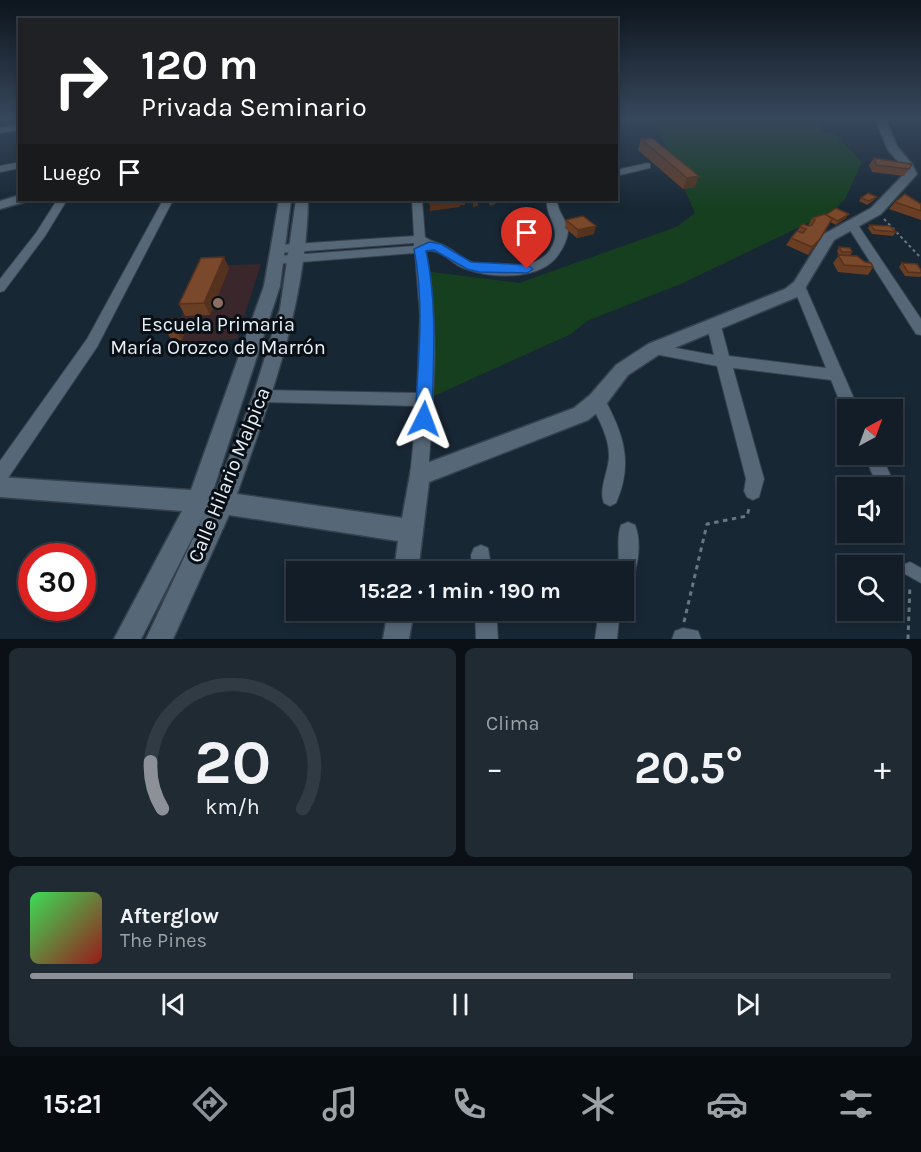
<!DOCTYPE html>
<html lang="es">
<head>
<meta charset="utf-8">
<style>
	body { margin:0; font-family:Karla,sans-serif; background:#1f2a33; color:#f1f3f6; height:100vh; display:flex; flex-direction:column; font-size:22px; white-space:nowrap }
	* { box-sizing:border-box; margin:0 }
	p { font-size:20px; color:#9ca2a7 }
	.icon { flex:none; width:33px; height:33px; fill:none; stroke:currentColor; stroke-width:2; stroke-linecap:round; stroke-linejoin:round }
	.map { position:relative; height:639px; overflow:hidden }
	.drawer { display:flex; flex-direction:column; gap:9px; padding:9px; background:#0a1015; flex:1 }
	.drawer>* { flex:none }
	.banner { position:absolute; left:18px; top:18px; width:600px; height:183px; border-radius:0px; box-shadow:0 3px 9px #0003,0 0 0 2px #313b44; background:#202124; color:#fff; overflow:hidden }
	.needle { width:39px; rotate:41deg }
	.buttons { position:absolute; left:837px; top:399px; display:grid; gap:12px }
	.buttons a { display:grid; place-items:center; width:66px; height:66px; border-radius:0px; background:#121d27; box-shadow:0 3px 9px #0003,0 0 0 2px #313b44; font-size:30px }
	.speed { position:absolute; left:18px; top:543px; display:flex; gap:12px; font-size:30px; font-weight:700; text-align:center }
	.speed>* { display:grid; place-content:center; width:78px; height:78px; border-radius:50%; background:#121d27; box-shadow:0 3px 9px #0003,0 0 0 2px #313b44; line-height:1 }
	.speed .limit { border:9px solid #d22; background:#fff; color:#111 }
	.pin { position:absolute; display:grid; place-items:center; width:51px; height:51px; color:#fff; margin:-62px -26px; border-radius:50% 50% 50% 0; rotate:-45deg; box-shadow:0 0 6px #0007 }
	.pin .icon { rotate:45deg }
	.me { position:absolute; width:66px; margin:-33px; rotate:3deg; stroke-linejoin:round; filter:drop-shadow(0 0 4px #0008) }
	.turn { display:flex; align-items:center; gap:21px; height:126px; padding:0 24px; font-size:27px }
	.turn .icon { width:78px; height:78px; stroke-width:2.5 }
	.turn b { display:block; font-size:42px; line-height:51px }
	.then { display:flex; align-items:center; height:57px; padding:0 24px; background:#0003; gap:12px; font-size:22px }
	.big { font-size:45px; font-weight:700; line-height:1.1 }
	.drawer .widget { flex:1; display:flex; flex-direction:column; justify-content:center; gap:9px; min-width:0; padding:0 21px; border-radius:9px; background:#1f2a33 }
	.drawer .dial { align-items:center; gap:0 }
	.dial svg { height:156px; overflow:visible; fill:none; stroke:#313b44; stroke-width:7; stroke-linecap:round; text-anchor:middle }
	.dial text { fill:#f1f3f6; stroke:none }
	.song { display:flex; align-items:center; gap:18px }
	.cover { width:72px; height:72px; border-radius:9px; background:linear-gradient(135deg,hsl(130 70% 55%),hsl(0 70% 35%)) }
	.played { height:6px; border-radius:3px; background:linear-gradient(90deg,#8c9099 70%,#313b44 70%) }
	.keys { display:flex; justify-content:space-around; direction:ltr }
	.heat { display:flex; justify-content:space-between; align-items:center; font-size:33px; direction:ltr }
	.drawer .tiles { flex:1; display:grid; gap:9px; grid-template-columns:1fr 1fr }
	.widget:last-child { grid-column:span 2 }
	.trip { position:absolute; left:286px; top:561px; width:348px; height:60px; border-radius:0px; background:#121d27; box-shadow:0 3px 9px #0003,0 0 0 2px #313b44; font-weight:700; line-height:60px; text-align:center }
	.tab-bar { display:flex; height:96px; justify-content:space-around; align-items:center; background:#070c10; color:#9ca2a7 }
	.tab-bar .icon { width:42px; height:42px }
	.tab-bar .current { color:#8c9099 }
	.tab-bar b { font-size:27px; color:#f1f3f6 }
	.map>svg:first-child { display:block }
</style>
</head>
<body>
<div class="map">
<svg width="921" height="639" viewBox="0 0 921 639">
	<rect width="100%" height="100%" fill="#182734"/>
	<path fill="#3a272b" d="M 261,264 L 237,339 L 170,343 L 203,266 Z"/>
	<path fill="#163f1f" d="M 653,118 L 815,118 L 824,132 L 835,134 L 862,162 L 845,199 L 833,211 L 683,283 L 587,321 L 571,334 L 425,400 L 424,271 L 519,283 L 654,235 L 678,226 L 695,213 Z"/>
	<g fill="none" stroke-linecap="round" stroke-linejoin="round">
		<g stroke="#35414c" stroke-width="2">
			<path id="pedestrian" d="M 910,562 L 921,568 L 921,583 L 905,574 L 903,569 L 905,564 Z"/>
		</g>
		<g stroke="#35414c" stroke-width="2">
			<path id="minor" d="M 20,125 L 20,130 L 0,133 L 0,127 Z
				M 20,162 L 20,168 L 0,172 L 0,166 Z
				M 647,163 L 650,164 L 650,168 L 616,176 L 616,170 Z
				M 57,200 L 67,200 L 45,236 L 4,291 L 0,292 L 0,279 L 36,233 Z
				M 163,200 L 173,200 L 97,347 L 6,481 L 0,483 L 0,461 L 87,339 Z
				M 412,200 L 422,200 L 425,237 C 432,242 437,242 445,246 C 454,250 460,257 469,261 C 490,271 539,271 551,248 C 563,227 545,219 547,200 L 557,200 C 557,211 567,220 568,230 C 568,240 561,252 555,259 C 535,281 488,278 463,268 C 449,262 442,249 426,251 C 441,325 433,402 428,476 L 425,482 L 419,484 L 413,482 L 410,476 L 417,406 L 262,402 L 257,401 L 254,396 L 257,391 L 262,390 L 417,393 L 420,315 L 415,253 L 277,264 L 271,260 L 277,256 L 414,246 L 414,243 L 279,253 L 273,249 L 279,245 L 414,236 Z
				M 852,221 L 856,222 L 921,319 L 921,335 L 916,334 L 846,224 Z
				M 799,282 L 805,286 L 859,410 L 848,410 L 848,415 L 845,415 L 831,380 L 733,368 L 764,479 L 759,497 L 753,500 L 747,497 L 744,491 L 746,479 L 717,366 L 654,354 L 649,353 L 647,349 L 649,345 L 654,344 L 714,355 L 707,326 L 714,321 L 721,326 L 729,356 L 826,368 L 793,286 Z
				M 597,395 L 603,396 C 623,433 634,462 616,503 L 610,506 L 604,503 C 598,490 609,470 609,456 C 609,436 598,418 589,401 L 591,396 Z
				M 864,454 L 881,454 L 896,488 L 893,494 L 892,488 L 878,488 Z
				M 628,522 L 635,525 C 642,543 638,566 631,583 L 624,586 L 624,572 L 616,572 C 622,557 615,540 621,525 Z
				M 481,545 L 488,548 L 492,572 L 472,572 L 471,555 L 474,548 Z
				M 475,610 L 496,610 L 498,639 L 476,639 Z
				M 599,610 L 620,610 L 617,639 L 595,639 Z
				M 683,628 L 698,631 L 701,639 L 672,639 L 675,631 Z"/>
		</g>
		<g stroke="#35414c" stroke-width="3">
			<path id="tertiary" d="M 875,118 L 885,118 L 897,146 L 912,164 L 917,174 L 881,214 L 834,240 L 804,290 L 797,297 L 660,354 L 628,375 L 604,407 L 588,420 L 429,482 L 418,572 L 394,572 L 398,541 L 229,515 L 173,639 L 146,639 L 205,513 L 141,639 L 114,639 L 182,511 L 0,497 L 0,477 L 191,490 L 264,286 L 279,200 L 291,200 L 280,286 L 213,491 L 216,492 L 253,396 L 280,309 L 296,200 L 308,200 C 306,303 271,398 237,494 L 402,518 L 411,469 L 574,408 L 590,395 L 616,365 L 648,344 L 785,289 L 794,282 L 824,234 L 871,208 L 905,173 L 902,166 L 888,150 Z
				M 20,195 L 20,200 L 26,200 L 24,202 L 0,209 L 0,201 Z
				M 388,610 L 414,610 L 409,639 L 383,639 Z"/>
		</g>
		<path stroke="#697681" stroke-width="2" stroke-dasharray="3 3" stroke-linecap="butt" d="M 884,219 L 921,258"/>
		<path stroke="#697681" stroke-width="3" stroke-dasharray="4.5 4.5" stroke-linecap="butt" d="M 684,622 L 707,524 L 747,516 L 750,505
			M 908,639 L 910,585"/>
		<use href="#pedestrian" fill="#566777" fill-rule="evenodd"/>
		<use href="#minor" fill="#566777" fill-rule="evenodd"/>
		<use href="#tertiary" fill="#566777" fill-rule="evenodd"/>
	</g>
	<path fill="#693e24" d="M 652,138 L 695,187 L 683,189 L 638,150 L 641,139 Z
		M 874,158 L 909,169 L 904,176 L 872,172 L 869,165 Z
		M 877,197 L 874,200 L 867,205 L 859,201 L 861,198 Z
		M 487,200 L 502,200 L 491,206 Z
		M 895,202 L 921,204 L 921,220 L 889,209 Z
		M 826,215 L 846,218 L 836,225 L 830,222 L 815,247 L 808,255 L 786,245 L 791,238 L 797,231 L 800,227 L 808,226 L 812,218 Z
		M 566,220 L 594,234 L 577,238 L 565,228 Z
		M 870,225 L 896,232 L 893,236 L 872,234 L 868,228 Z
		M 839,247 L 852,252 L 850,256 L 873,267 L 868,275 L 838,272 L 833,263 L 839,255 L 837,251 Z
		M 902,263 L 921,270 L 921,276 L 920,277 L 905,276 L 899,267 Z
		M 229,268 L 210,315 L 185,316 L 179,304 Z
		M 170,319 L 186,330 L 182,340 L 172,341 L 165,329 Z"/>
	<path fill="#55321d" d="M 699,176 L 695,187 L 683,189 L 687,178 Z
		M 460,200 L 465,200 L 465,205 L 460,205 L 460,207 L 430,211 L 430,204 Z
		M 491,200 L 502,200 L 491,206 Z
		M 478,202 L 478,206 L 473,207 L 473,203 Z
		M 849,214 L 846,218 L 836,225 L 838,221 Z
		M 596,226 L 594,234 L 577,238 L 578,230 Z
		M 820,239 L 815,247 L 808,255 L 812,247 Z
		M 224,257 L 229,268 L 210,315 L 204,303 Z
		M 179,319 L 186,330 L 182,340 L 175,329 Z"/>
	<path fill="#7a482a" stroke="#55321d" stroke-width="1.5" d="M 652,138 L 699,176 L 687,178 L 641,139 Z
		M 874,158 L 912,164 L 909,169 L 876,165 Z
		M 868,193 L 877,197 L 869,201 L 861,198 Z
		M 905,194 L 921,204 L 921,211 L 895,202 Z
		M 428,200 L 460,200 L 430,204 Z
		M 472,200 L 477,200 L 478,202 L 473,203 Z
		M 836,208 L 849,214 L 838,221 L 826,215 Z
		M 825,214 L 832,219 L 820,239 L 812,247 L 791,238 L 797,231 L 803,233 L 806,229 L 800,227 L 803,224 L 808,226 L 812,225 L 815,220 L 812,218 Z
		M 583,216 L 596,226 L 578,230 L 566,220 Z
		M 870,225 L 890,226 L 896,232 L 875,230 Z
		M 839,247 L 850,248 L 852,252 L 842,252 Z
		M 838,255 L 857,256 L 865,262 L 871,263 L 873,267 L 844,265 Z
		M 224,257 L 204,303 L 179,304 L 201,258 Z
		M 902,263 L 917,264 L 921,270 L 921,273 L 908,272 Z
		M 170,319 L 179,319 L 175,329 L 165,329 Z"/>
	<linearGradient id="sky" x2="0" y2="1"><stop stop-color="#0d151d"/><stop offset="0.57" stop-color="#37475c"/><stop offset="1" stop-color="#37475c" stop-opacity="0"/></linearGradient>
	<rect width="921" height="208" fill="url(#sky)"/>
	<path fill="#1a73e8" stroke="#114b97" stroke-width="1.5" d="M 429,242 L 441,244 L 471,262 L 527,265 L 533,269 L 527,273 L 479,272 L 467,269 L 434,250 L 426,251 C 438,306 433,363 432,419 L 429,424 L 424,426 L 418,424 L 415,419 C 418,362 425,305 414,249 Z"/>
	<circle fill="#8d6e63" stroke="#090f15" stroke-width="2" cx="218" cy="303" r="6"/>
	<g text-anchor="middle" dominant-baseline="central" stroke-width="6" stroke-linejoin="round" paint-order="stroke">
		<g font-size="20" fill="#e5eff8" stroke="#090f15">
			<text x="218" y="324">Escuela Primaria<tspan x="218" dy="23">María Orozco de Marrón</tspan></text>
		</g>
		<g font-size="20" fill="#e5eff8" stroke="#090f15">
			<text transform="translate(229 475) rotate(-68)">Calle Hilario Malpica</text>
		</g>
	</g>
</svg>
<div class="buttons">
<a><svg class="needle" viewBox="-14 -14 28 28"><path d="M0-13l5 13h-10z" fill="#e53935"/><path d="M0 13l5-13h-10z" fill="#9ca2a7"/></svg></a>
<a><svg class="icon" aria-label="sound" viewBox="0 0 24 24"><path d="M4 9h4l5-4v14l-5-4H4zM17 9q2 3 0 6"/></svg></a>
<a><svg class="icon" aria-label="search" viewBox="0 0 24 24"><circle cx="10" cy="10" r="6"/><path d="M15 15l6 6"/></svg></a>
</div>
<div class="speed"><div class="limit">30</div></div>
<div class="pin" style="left:527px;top:269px;background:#d93025"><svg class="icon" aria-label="arrive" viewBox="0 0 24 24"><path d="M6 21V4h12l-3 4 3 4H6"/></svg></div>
<svg class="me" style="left:424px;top:419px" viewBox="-20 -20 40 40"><path d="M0-17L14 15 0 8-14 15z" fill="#1a73e8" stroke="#fff" stroke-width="4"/></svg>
<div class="trip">15:22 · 1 min · 190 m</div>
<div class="banner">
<div class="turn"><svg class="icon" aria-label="right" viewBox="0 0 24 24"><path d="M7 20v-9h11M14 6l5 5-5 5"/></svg><div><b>120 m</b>Privada Seminario</div></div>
<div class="then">Luego<svg class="icon" aria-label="arrive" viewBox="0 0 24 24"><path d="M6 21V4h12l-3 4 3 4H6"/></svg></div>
</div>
</div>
<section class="drawer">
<div class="tiles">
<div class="widget dial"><svg viewBox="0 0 100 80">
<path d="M14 69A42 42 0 1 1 86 69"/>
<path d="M14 69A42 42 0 0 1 8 45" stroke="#8c9099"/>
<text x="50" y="56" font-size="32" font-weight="700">20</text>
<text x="50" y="72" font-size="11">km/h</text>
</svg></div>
<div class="widget"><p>Clima</p>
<div class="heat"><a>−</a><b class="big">20.5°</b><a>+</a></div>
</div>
<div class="widget">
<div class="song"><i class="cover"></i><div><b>Afterglow</b><p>The Pines</p></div></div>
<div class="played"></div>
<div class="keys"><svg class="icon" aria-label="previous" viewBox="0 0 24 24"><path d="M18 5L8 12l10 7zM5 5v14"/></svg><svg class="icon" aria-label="pause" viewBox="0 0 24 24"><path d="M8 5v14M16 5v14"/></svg><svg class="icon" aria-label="next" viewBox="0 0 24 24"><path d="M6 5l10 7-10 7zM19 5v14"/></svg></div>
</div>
</div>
</section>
<nav class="tab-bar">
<b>15:21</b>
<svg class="icon current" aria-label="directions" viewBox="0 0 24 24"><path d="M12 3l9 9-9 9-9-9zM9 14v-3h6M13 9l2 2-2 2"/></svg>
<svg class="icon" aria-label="music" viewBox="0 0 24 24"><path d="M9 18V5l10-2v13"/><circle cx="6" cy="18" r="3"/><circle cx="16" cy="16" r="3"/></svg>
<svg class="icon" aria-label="phone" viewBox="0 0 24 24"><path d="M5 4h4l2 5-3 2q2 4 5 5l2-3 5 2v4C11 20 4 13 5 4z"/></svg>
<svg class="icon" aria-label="climate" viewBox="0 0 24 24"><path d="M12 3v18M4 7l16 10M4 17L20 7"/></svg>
<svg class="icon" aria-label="car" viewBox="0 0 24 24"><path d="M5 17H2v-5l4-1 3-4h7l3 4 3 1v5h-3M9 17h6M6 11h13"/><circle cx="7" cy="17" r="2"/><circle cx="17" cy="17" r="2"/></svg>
<svg class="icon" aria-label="filters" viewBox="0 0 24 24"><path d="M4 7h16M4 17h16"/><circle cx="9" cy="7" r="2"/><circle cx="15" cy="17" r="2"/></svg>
</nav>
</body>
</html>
